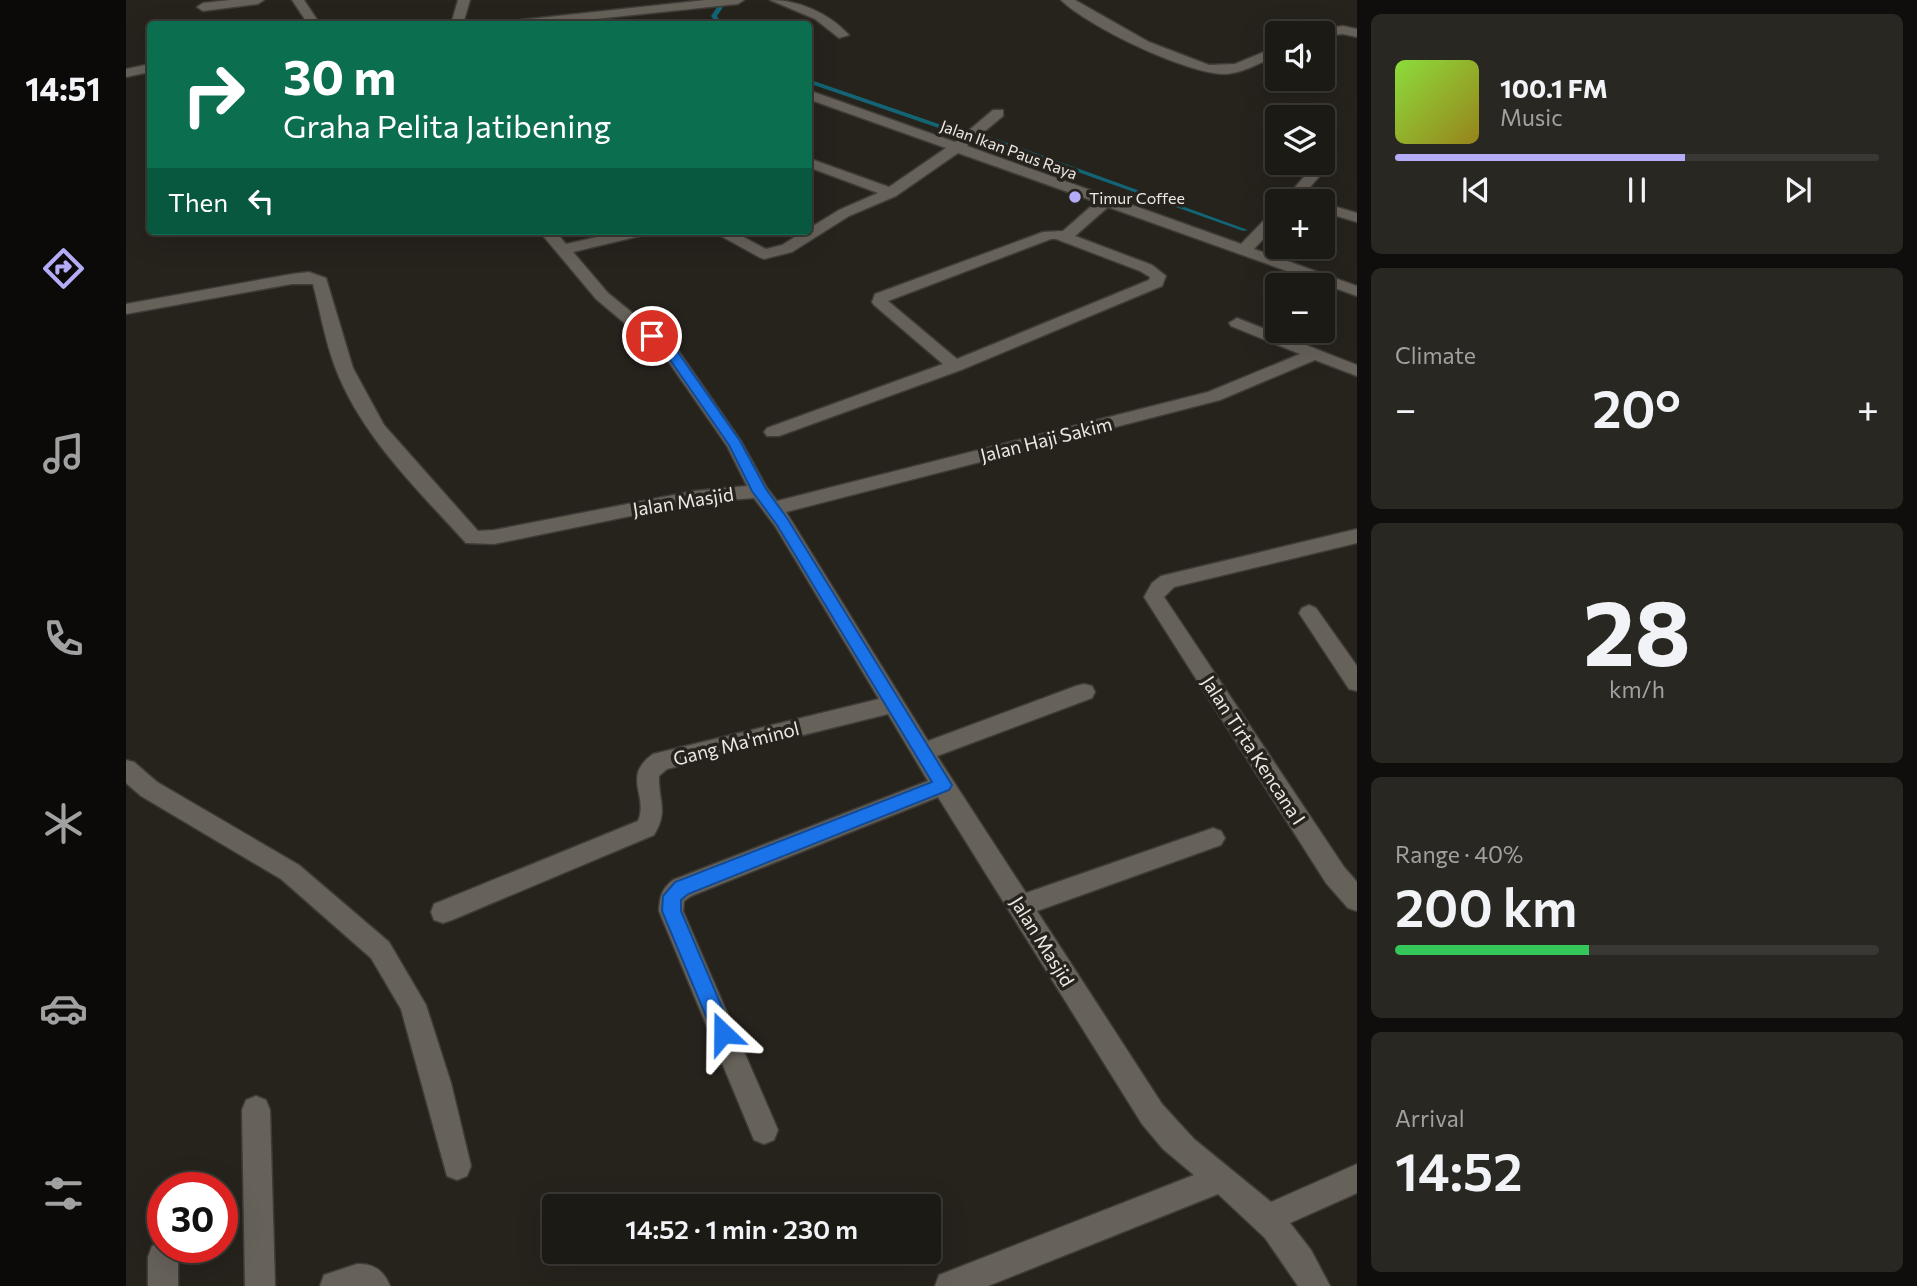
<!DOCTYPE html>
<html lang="en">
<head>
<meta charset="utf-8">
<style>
	body { margin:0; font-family:Commissioner,sans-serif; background:#292722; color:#f1f3f6; height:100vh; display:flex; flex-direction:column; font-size:26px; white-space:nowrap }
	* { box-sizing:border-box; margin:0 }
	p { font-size:23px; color:#a0a1a0 }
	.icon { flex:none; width:38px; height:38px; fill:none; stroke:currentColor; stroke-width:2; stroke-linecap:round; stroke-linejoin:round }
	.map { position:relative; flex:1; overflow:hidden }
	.sheet { display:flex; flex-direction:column; gap:14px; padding:14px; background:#0f0e0c; width:560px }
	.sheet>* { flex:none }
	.top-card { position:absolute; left:21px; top:21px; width:665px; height:214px; border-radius:7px; box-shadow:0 7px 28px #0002,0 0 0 2px #3a3834; background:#0b6e4f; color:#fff; overflow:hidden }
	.buttons { position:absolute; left:1139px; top:21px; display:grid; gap:14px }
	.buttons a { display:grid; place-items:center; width:70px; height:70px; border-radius:7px; background:#1c1a15; box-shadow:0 7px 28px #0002,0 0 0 2px #3a3834; font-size:35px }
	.speed { position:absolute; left:21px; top:1172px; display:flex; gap:14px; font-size:35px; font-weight:700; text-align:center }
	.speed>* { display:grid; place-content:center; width:91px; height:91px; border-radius:50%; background:#1c1a15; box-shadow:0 7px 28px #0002,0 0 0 2px #3a3834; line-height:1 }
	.speed .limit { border:10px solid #d22; background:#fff; color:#111 }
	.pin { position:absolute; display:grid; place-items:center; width:60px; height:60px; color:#fff; margin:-30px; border:4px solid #fff; border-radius:50%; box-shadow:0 2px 7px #0007 }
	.me { position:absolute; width:77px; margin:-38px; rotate:337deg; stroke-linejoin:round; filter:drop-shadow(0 0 5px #0008) }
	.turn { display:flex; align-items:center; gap:24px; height:147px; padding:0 21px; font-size:32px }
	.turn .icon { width:91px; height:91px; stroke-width:2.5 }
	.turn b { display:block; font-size:49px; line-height:60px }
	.then { display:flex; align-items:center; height:66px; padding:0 21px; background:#0003; gap:14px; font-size:26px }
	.big { font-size:52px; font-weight:600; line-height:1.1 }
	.sheet .tile { flex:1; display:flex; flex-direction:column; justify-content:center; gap:10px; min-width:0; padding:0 24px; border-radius:10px; background:#292722 }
	.sheet .dial { align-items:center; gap:0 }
	.dial b { font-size:91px; line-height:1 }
	.song { display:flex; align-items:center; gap:21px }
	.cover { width:84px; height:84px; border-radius:10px; background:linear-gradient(135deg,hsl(90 70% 55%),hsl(50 70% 35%)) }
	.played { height:7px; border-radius:4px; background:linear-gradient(90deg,#b5acf8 60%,#3a3834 60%) }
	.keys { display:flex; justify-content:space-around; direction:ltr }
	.heat { display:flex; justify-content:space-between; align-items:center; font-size:38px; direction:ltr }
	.charge { height:10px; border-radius:5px; background:linear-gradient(90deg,#34c759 40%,#3a3834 0) }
	.trip { position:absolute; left:416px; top:1194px; width:399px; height:70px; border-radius:7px; background:#1c1a15; box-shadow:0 7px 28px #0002,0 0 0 2px #3a3834; font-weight:600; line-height:70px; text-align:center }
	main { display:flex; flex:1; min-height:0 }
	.menu { display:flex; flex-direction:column; width:126px; justify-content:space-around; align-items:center; background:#0b0a08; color:#a0a1a0 }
	.menu .icon { width:49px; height:49px }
	.menu .current { color:#b5acf8 }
	.menu b { font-size:32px; color:#f1f3f6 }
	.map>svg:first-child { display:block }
</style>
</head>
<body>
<main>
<nav class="menu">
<b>14:51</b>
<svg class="icon current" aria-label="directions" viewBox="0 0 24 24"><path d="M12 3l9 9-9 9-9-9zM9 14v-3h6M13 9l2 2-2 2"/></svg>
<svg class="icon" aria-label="music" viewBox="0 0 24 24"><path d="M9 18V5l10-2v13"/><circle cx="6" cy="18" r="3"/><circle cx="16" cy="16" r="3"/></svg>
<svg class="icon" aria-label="phone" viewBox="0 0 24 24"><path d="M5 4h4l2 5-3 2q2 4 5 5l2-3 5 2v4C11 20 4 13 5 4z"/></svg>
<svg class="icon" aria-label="climate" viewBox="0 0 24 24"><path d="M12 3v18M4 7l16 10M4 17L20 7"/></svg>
<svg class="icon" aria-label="car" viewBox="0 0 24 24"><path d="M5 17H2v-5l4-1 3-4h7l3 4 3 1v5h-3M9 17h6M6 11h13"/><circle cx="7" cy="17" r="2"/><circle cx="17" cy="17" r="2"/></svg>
<svg class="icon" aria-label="filters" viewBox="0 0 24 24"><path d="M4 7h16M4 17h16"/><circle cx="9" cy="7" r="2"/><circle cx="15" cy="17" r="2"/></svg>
</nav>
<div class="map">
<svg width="1231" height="1286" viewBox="0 0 1231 1286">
	<rect width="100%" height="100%" fill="#26221c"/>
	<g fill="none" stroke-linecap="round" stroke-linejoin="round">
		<path fill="#136475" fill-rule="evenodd" d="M 596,0 L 602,0 L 591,16 L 596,24 L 591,24 L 585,16 Z
			M 682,79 L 833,131 L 862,136 L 1122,230 L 1117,231 L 859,139 L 830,134 L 682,83 Z"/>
		<g stroke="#3f3c37" stroke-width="3">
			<path id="street" d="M 104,0 L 138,0 L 132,4 L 77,11 L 71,7 L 77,3 Z
				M 166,0 L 178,0 L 194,24 L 182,24 Z
				M 332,0 L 344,0 L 337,24 L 325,24 Z
				M 580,0 L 618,0 L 612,4 L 422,24 L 388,24 L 394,20 Z
				M 644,0 C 673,0 703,13 723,35 L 713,38 L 689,19 Z
				M 935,0 L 949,0 L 1023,42 L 1083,65 L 1109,64 L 1152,46 L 1152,55 C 1136,62 1119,72 1101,74 C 1064,76 961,26 935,0 Z
				M 1217,26 L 1231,29 L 1231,37 L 1217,34 L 1197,36 L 1197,33 L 1189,33 L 1195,29 Z
				M 24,64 L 24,72 L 0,77 L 0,69 Z
				M 682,90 L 829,142 L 867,110 L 877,110 L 877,116 L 841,146 L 1115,244 L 1147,211 L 1152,210 L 1152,223 L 1128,249 L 1231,286 L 1231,296 L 982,207 L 949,236 L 1026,265 L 1040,276 L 1036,286 L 835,370 L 653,436 L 641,436 L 638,432 L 641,428 L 817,364 L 748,305 L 746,302 L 749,294 L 917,232 L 937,231 L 970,202 L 832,153 L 770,196 L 723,216 L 666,252 L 638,259 L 633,257 L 586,231 L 606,231 L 640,249 L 656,245 L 713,210 L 752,193 L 682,167 L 682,158 L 763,187 L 820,148 L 682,99 ZM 925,239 L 930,239 L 1014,271 L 1024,277 L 1023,280 L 831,359 L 762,301 Z
				M 1203,153 L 1210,157 L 1172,201 L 1157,201 L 1190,163 L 1197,163 L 1198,154 Z
				M 1197,203 L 1231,213 L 1231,222 L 1197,212 Z
				M 413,231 L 429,231 L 440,244 L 498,231 L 525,231 L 522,234 L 447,252 L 482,293 L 552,350 L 615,441 L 641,488 L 651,501 L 1082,392 L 1174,354 L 1105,326 L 1103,323 L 1111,318 L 1231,365 L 1231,376 L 1189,360 L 1094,400 L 660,512 L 802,741 L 950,686 L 958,684 L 966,686 L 969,692 L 966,698 L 811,756 L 900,893 L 1087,828 L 1095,831 L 1099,838 L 1095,845 L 911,911 L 1036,1104 L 1068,1139 L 1145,1202 L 1231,1164 L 1231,1193 L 1164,1223 L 1185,1250 L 1204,1286 L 1172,1286 L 1139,1238 L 1092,1194 L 862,1286 L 809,1286 L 813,1275 L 1068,1175 L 1037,1149 L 1016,1124 L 812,797 L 565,896 L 558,901 L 557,911 L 652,1130 L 648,1140 L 638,1144 L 628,1140 L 533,911 C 534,896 535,890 547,880 L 802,781 L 762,714 L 541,769 L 533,776 C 532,801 543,810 528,835 L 326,920 L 317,923 L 308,920 L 305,912 L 308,904 L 512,821 C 523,795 495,777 527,754 L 753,699 L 649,526 L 628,498 L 568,503 L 368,544 L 340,543 C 292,490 235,436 209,367 C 199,340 194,311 187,284 L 166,284 L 0,314 L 0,304 L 166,274 L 183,272 L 200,278 L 227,368 L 258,425 L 352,531 L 368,530 L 568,491 L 621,486 L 601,446 L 540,358 L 470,299 Z
				M 1231,529 L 1231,543 L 1048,587 L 1038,597 L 1218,867 L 1231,882 L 1231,911 L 1222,908 L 1200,883 L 1018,597 L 1026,583 L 1035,576 Z
				M 1183,605 L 1190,608 L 1231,666 L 1231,691 L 1223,689 L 1173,613 L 1176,608 Z
				M 0,760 L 8,762 L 31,782 L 173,865 L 263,942 L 300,1005 L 325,1083 L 345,1166 L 341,1176 L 331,1180 L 321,1176 L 275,1009 L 245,958 L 155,879 L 15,796 L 0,783 Z
				M 130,1096 L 140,1100 L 144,1110 L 149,1286 L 119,1286 L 116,1110 L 120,1100 Z
				M 37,1242 L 37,1248 L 48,1248 L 52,1257 L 52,1286 L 22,1286 L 22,1257 L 26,1246 Z
				M 231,1264 C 248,1263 258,1271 264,1286 L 194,1286 L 198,1275 Z"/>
		</g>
		<use href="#street" fill="#666159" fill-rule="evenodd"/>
	</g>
	<path fill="#1a73e8" stroke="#114b97" stroke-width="2" d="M 526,333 L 551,351 L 614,441 L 640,489 L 661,518 L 826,785 L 823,790 L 562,894 L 555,900 L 555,911 L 607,1033 L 604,1040 L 597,1042 L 590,1040 L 536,911 L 537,896 L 549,882 L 806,782 L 651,525 L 626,491 L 603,445 L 542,357 L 520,336 Z"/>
	<circle fill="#b5acf8" stroke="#26221c" stroke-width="2.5" cx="949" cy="197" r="7"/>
	<g text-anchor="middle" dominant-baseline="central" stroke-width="7" stroke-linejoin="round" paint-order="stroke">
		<g font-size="16" fill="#ebe8e4" stroke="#26221c">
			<text transform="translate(883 149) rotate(20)">Jalan Ikan Paus Raya</text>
		</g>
		<g font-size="16" fill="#ebe8e4" stroke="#26221c" text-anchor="start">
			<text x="963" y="197">Timur Coffee</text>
		</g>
		<g font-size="19" fill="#ebe8e4" stroke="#26221c">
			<text transform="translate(920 439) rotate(-14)">Jalan Haji Sakim</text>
			<text transform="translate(557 501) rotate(-9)">Jalan Masjid</text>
			<text transform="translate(610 743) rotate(-14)">Gang Ma'minol</text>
			<text transform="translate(1128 750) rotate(57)">Jalan Tirta Kencana I</text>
			<text transform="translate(917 941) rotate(58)">Jalan Masjid</text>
		</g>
	</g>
</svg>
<div class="buttons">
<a><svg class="icon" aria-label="sound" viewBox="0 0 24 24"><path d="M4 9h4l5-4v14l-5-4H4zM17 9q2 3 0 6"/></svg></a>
<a><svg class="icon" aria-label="layers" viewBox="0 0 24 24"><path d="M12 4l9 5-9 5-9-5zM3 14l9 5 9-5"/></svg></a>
<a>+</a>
<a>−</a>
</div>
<div class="speed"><div class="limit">30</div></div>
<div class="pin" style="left:526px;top:336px;background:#d93025"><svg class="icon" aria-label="arrive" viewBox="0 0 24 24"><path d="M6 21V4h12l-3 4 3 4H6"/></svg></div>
<svg class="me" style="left:597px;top:1033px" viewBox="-20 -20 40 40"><path d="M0-17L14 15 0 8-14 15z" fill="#1a73e8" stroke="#fff" stroke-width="4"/></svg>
<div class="trip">14:52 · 1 min · 230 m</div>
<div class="top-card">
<div class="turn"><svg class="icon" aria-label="right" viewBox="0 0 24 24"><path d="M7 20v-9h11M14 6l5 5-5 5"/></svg><div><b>30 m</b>Graha Pelita Jatibening</div></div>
<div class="then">Then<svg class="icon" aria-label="left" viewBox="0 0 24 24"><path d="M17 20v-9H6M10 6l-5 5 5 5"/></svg></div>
</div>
</div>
<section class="sheet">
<div class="tile">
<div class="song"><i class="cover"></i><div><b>100.1 FM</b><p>Music</p></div></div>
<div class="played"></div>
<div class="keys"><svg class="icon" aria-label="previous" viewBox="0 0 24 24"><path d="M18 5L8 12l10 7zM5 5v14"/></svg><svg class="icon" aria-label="pause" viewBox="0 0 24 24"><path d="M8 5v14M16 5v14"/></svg><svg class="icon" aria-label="next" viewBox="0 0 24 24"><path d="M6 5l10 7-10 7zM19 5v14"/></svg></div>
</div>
<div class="tile"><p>Climate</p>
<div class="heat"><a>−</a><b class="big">20°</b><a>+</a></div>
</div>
<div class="tile dial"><b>28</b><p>km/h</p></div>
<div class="tile"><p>Range · 40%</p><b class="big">200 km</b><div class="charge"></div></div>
<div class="tile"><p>Arrival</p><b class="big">14:52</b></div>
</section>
</main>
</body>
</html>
